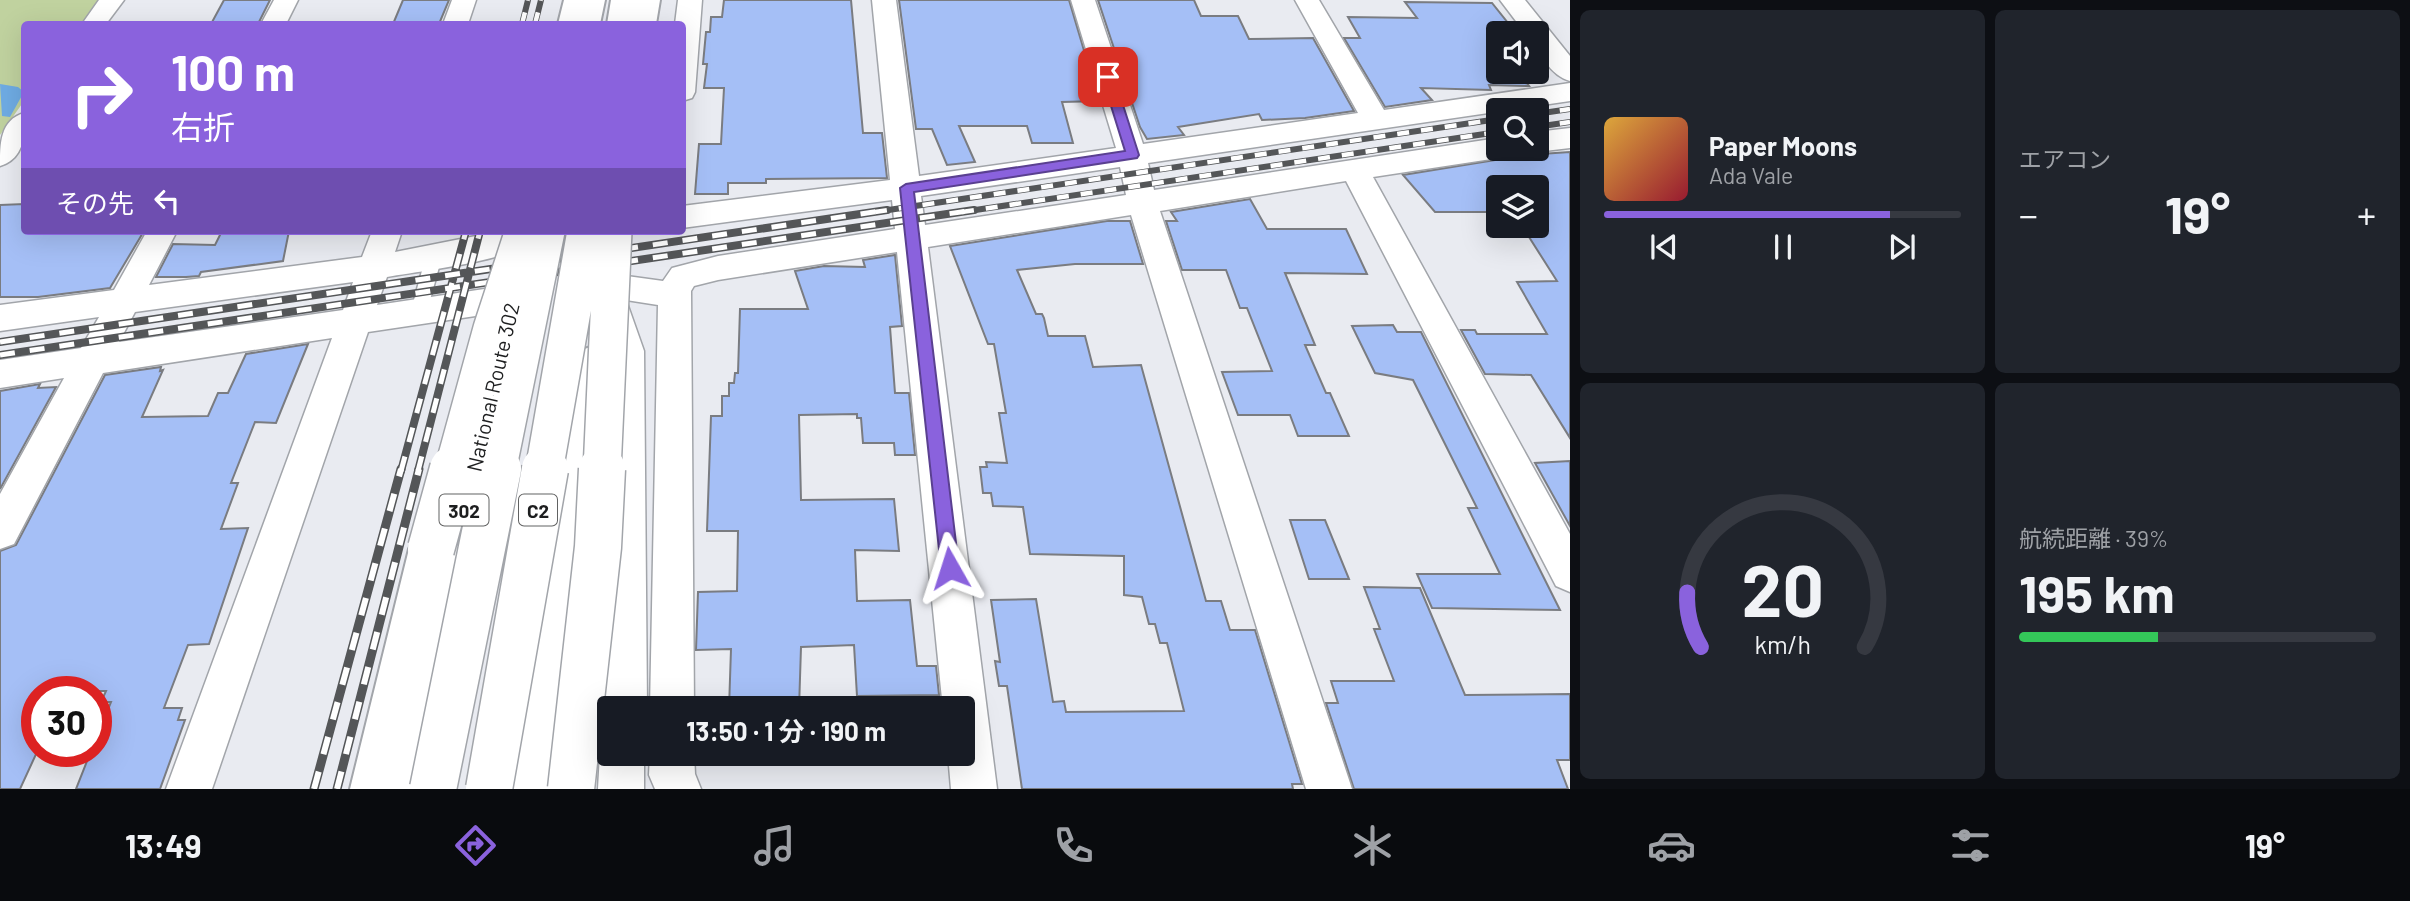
<!DOCTYPE html>
<html lang="ja">
<head>
<meta charset="utf-8">
<style>
	body { margin:0; font-family:Barlow,"Noto Sans JP",sans-serif; background:#20242c; color:#f1f3f6; height:100vh; display:flex; flex-direction:column; font-size:26px; white-space:nowrap }
	* { box-sizing:border-box; margin:0 }
	p { font-size:23px; color:#9ea1a6 }
	.icon { flex:none; width:38px; height:38px; fill:none; stroke:currentColor; stroke-width:2; stroke-linecap:round; stroke-linejoin:round }
	.map { position:relative; flex:1; overflow:hidden }
	.sheet { display:flex; flex-direction:column; gap:10px; padding:10px; background:#0d0f14; width:840px }
	.sheet>* { flex:none }
	.hud { position:absolute; left:21px; top:21px; width:665px; height:214px; border-radius:7px; box-shadow:0 7px 28px #0002; background:#8a62dd; color:#fff; overflow:hidden }
	.controls { position:absolute; left:1486px; top:21px; display:grid; gap:14px }
	.controls a { display:grid; place-items:center; width:63px; height:63px; border-radius:7px; background:#171b24; box-shadow:0 7px 28px #0002; font-size:35px }
	.speed { position:absolute; left:21px; top:676px; display:flex; gap:14px; font-size:35px; font-weight:700; text-align:center }
	.speed>* { display:grid; place-content:center; width:91px; height:91px; border-radius:50%; background:#171b24; box-shadow:0 7px 28px #0002; line-height:1 }
	.speed .limit { border:10px solid #d22; background:#fff; color:#111 }
	.pin { position:absolute; display:grid; place-items:center; width:60px; height:60px; color:#fff; margin:-30px; border-radius:14px; box-shadow:0 4px 10px #0006 }
	.me { position:absolute; width:77px; margin:-38px; rotate:354deg; stroke-linejoin:round; filter:drop-shadow(0 0 5px #0008) }
	.turn { display:flex; align-items:center; gap:24px; height:147px; padding:0 35px; font-size:32px }
	.turn .icon { width:91px; height:91px; stroke-width:2.5 }
	.turn b { display:block; font-size:49px; line-height:60px }
	.then { display:flex; align-items:center; height:66px; padding:0 35px; background:#0003; gap:14px; font-size:26px }
	.big { font-size:52px; font-weight:700; line-height:1.1 }
	.sheet .tile { flex:1; display:flex; flex-direction:column; justify-content:center; gap:10px; min-width:0; padding:0 24px; border-radius:10px; background:#20242c }
	.sheet .dial { align-items:center; gap:0 }
	.dial svg { height:182px; overflow:visible; fill:none; stroke:#363941; stroke-width:7; stroke-linecap:round; text-anchor:middle }
	.dial text { fill:#f1f3f6; stroke:none }
	.song { display:flex; align-items:center; gap:21px }
	.cover { width:84px; height:84px; border-radius:10px; background:linear-gradient(135deg,hsl(40 70% 55%),hsl(350 70% 35%)) }
	.played { height:7px; border-radius:4px; background:linear-gradient(90deg,#8a62dd 80%,#363941 80%) }
	.keys { display:flex; justify-content:space-around; direction:ltr }
	.heat { display:flex; justify-content:space-between; align-items:center; font-size:38px; direction:ltr }
	.charge { height:10px; border-radius:5px; background:linear-gradient(90deg,#34c759 39%,#363941 0) }
	.sheet .tiles { flex:1; display:grid; gap:10px; grid-template-columns:repeat(2,1fr) }
	.trip { position:absolute; left:597px; top:696px; width:378px; height:70px; border-radius:7px; background:#171b24; box-shadow:0 7px 28px #0002; font-weight:700; line-height:70px; text-align:center }
	.tabs { display:flex; height:112px; justify-content:space-around; align-items:center; background:#090b0e; color:#9ea1a6 }
	.tabs .icon { width:49px; height:49px }
	.tabs .on { color:#8a62dd }
	.tabs b { font-size:32px; color:#f1f3f6 }
	main { display:flex; flex:1; min-height:0 }
	.map>svg:first-child { display:block }
</style>
</head>
<body>
<main>
<div class="map">
<svg width="1570" height="789" viewBox="0 0 1570 789">
	<rect width="100%" height="100%" fill="#e9ebf1"/>
	<path fill="#c0d29f" d="M 0,0 L 99,0 L 81,24 L 24,24 L 24,101 L 0,135 Z"/>
	<path fill="#6face4" d="M 0,84 L 18,87 L 24,92 L 10,117 L 2,116 Z"/>
	<path fill="#a5bff6" stroke="#7a7c81" stroke-width="2" d="M 224,0 L 270,0 L 258,24 L 211,24 Z
		M 403,0 L 449,0 L 439,24 L 393,24 Z
		M 724,0 L 851,0 L 863,133 L 882,133 L 887,178 L 766,179 L 766,183 L 728,183 L 728,194 L 695,194 L 699,144 L 721,144 L 724,88 L 704,88 L 707,64 L 703,64 L 706,32 L 710,32 L 711,17 L 722,17 Z
		M 899,0 L 1069,0 L 1099,101 L 1062,102 L 1073,143 L 1032,143 L 1027,126 L 959,126 L 975,162 L 947,165 L 932,129 L 916,129 Z
		M 1098,0 L 1194,0 L 1201,16 L 1238,16 L 1249,39 L 1313,38 L 1354,111 L 1305,118 L 1262,120 L 1259,114 L 1178,127 L 1184,135 L 1147,139 L 1140,127 Z
		M 1405,2 L 1492,3 L 1516,33 L 1492,33 L 1498,42 L 1498,72 L 1519,72 L 1529,86 L 1489,85 L 1491,90 L 1421,88 L 1432,100 L 1385,107 L 1344,38 L 1360,38 L 1348,17 L 1417,18 Z
		M 1570,152 L 1570,438 L 1531,375 L 1485,374 L 1461,330 L 1475,330 L 1477,334 L 1547,334 L 1517,282 L 1557,281 L 1522,226 L 1536,226 L 1536,187 L 1498,187 L 1498,212 L 1435,212 L 1403,175 L 1526,155 Z
		M 1250,199 L 1267,229 L 1346,229 L 1367,274 L 1285,273 L 1315,345 L 1305,345 L 1326,393 L 1330,393 L 1349,436 L 1298,436 L 1290,415 L 1238,415 L 1222,372 L 1272,371 L 1247,308 L 1240,308 L 1226,270 L 1182,270 L 1166,221 L 1177,221 L 1171,212 Z
		M 24,204 L 24,231 L 144,231 L 110,288 L 38,297 L 0,297 L 0,205 Z
		M 1107,221 L 1130,221 L 1143,264 L 1075,264 L 1017,270 L 1036,314 L 1042,314 L 1044,318 L 1048,336 L 1085,336 L 1093,367 L 1141,365 L 1206,601 L 1221,601 L 1230,630 L 1255,630 L 1302,784 L 1292,784 L 1293,789 L 1022,789 L 1007,686 L 999,686 L 995,661 L 1000,662 L 991,600 L 1036,599 L 1053,702 L 1064,701 L 1066,712 L 1184,711 L 1167,643 L 1160,643 L 1155,624 L 1149,624 L 1142,597 L 1124,595 L 1124,556 L 1030,554 L 1023,507 L 993,506 L 991,493 L 983,493 L 980,467 L 987,467 L 986,462 L 1007,463 L 999,413 L 1006,413 L 994,344 L 988,344 L 950,246 Z
		M 222,231 L 289,231 L 283,261 L 201,272 L 199,276 L 186,277 L 156,277 L 173,244 L 215,245 Z
		M 895,255 L 902,326 L 890,327 L 895,393 L 909,393 L 915,455 L 895,455 L 894,443 L 863,443 L 861,418 L 857,418 L 857,414 L 799,415 L 801,500 L 894,499 L 899,551 L 855,550 L 857,601 L 910,600 L 917,666 L 936,666 L 939,695 L 857,696 L 854,645 L 801,647 L 799,709 L 729,709 L 731,649 L 696,650 L 698,592 L 737,591 L 738,531 L 707,531 L 711,416 L 722,416 L 722,396 L 729,396 L 729,383 L 734,383 L 735,373 L 738,373 L 740,309 L 808,309 L 795,271 L 824,266 L 865,267 L 863,260 Z
		M 1393,325 L 1397,332 L 1421,332 L 1560,610 L 1432,608 L 1417,574 L 1500,574 L 1468,508 L 1477,508 L 1413,380 L 1375,373 L 1352,326 Z
		M 308,344 L 276,423 L 255,422 L 231,483 L 238,483 L 221,529 L 248,528 L 209,644 L 188,645 L 164,708 L 182,708 L 178,720 L 185,720 L 160,789 L 76,789 L 91,751 L 96,751 L 96,739 L 111,702 L 101,702 L 106,691 L 37,691 L 37,752 L 20,789 L 0,789 L 0,551 L 16,545 L 105,375 L 161,367 L 160,371 L 163,370 L 142,417 L 208,416 L 218,393 L 228,393 L 246,354 Z
		M 40,384 L 38,388 L 56,387 L 0,489 L 0,391 Z
		M 1570,461 L 1570,526 L 1535,463 Z
		M 1290,520 L 1325,520 L 1349,579 L 1309,579 Z
		M 1364,587 L 1420,588 L 1465,695 L 1570,694 L 1570,760 L 1557,760 L 1568,789 L 1354,789 L 1326,703 L 1338,703 L 1331,681 L 1394,681 L 1374,629 L 1380,629 Z"/>
	<g fill="none" stroke-linecap="round" stroke-linejoin="round">
		<g stroke="#a2a5aa" stroke-width="3">
			<path id="service" d="M 434,250 L 442,256 L 427,311 L 419,317 L 411,311 L 426,256 Z"/>
		</g>
		<g stroke="#a2a5aa" stroke-width="3">
			<path id="minor" d="M 99,0 L 124,0 L 106,24 L 82,24 Z
				M 274,0 L 298,0 L 286,24 L 261,24 Z
				M 452,0 L 476,0 L 468,24 L 443,24 Z
				M 678,0 L 702,0 L 695,92 L 692,98 L 682,101 L 682,24 L 675,24 Z
				M 872,0 L 896,0 L 919,176 L 1116,148 L 1071,0 L 1095,0 L 1143,144 L 1358,113 L 1295,0 L 1319,0 L 1384,110 L 1570,83 L 1570,101 L 1148,163 L 1154,190 L 1498,138 L 1498,149 L 1512,149 L 1508,155 L 1498,158 L 1373,177 L 1570,534 L 1570,592 L 1556,586 L 1346,181 L 1160,211 L 1352,789 L 1306,789 L 1131,215 L 928,247 L 997,789 L 951,789 L 948,754 L 962,754 L 962,709 L 943,709 L 897,252 L 718,280 L 694,286 L 691,291 L 694,709 L 650,709 L 658,305 L 626,300 L 644,351 L 647,709 L 609,709 L 609,723 L 603,709 L 610,351 L 589,285 L 594,276 L 605,273 L 663,281 L 672,268 L 718,256 L 895,229 L 892,200 L 682,228 L 682,206 L 890,180 ZM 1120,167 L 1126,195 L 925,225 L 921,196 Z
				M 1500,0 L 1525,0 L 1570,56 L 1570,81 C 1551,76 1536,52 1536,33 L 1525,33 Z
				M 24,113 C 26,134 24,159 0,166 C 0,144 0,120 24,113 Z
				M 1570,128 L 1570,148 L 1536,152 L 1526,149 L 1536,149 L 1536,132 Z
				M 147,231 L 177,231 L 149,285 L 362,257 L 372,231 L 402,231 L 395,252 L 501,231 L 539,231 L 540,234 C 526,260 418,271 387,277 L 377,305 L 491,288 L 522,300 L 526,309 L 522,318 L 510,322 L 489,314 L 368,332 L 212,789 L 166,789 L 332,338 L 103,373 L 14,544 L 0,549 L 0,494 L 64,378 L 0,388 L 0,360 L 81,348 L 99,317 L 0,331 L 0,305 L 114,290 ZM 353,282 L 343,310 L 119,342 L 135,312 Z
				M 609,737 L 609,754 L 644,754 L 644,789 L 598,789 L 600,754 Z
				M 650,754 L 694,754 L 695,774 L 701,789 L 655,789 L 649,775 Z"/>
		</g>
		<g stroke="#a2a5aa" stroke-width="4">
			<path id="trunk" d="M 564,0 L 590,0 L 584,24 L 558,24 Z
				M 634,0 L 660,0 L 656,24 L 630,24 Z
				M 594,346 L 607,350 L 613,361 L 557,789 L 507,789 L 575,361 L 581,350 Z
				M 488,389 L 502,393 L 507,405 L 427,789 L 377,789 L 469,405 L 474,393 Z"/>
		</g>
		<g stroke="#a2a5aa" stroke-width="4">
			<path id="motorway" d="M 579,0 L 605,0 L 600,24 L 574,24 Z
				M 611,0 L 637,0 L 633,24 L 607,24 Z
				M 431,529 L 446,535 L 453,549 L 400,789 L 350,789 L 409,549 L 416,535 Z"/>
		</g>
		<use href="#service" fill="#fff" fill-rule="evenodd"/>
		<use href="#minor" fill="#fff" fill-rule="evenodd"/>
		<use href="#trunk" fill="#fff" fill-rule="evenodd"/>
		<use href="#motorway" fill="#fff" fill-rule="evenodd"/>
		<g stroke="#545658" stroke-width="6">
			<path id="rail-far2" d="M 522,24 L 528,0
				M 535,24 L 541,0
				M 1536,114 L 1570,109
				M 1536,127 L 1570,122
				M 875,212 L 1498,119
				M 962,212 L 1498,132"/>
		</g>
		<g stroke="#545658" stroke-width="8">
			<path id="rail-far1" d="M 0,342 L 887,210
				M 0,355 L 974,210
				M 401,471 L 466,231
				M 418,471 L 480,231"/>
		</g>
		<g stroke="#545658" stroke-width="9">
			<path id="rail" d="M 314,789 L 401,469
				M 337,789 L 419,469"/>
		</g>
		<use href="#rail-far2" stroke="#fff" stroke-width="4.5" stroke-dasharray="12" stroke-linecap="butt"/>
		<use href="#rail-far1" stroke="#fff" stroke-width="5" stroke-dasharray="15" stroke-linecap="butt"/>
		<use href="#rail" stroke="#fff" stroke-width="6" stroke-dasharray="18" stroke-linecap="butt"/>
		<g stroke="#a2a5aa" stroke-width="40" stroke-linecap="butt">
			<path id="motorway-bridge-far1" d="M 453,471 L 492,329 L 524,231
				M 497,471 L 546,231
				M 544,471 L 586,231
				M 602,471 L 613,231"/>
		</g>
		<g stroke="#a2a5aa" stroke-width="49" stroke-linecap="butt">
			<path id="motorway-bridge" d="M 431,549 L 453,469
				M 433,789 L 498,469
				M 489,789 L 545,469
				M 571,789 L 598,547 L 602,469"/>
		</g>
		<use href="#motorway-bridge-far1" stroke="#fff" stroke-width="37"/>
		<use href="#motorway-bridge" stroke="#fff" stroke-width="46"/>
	</g>
	<path fill="#8a62dd" stroke="#5a4090" stroke-width="2" d="M 1108,73 L 1114,77 L 1139,155 L 1137,158 L 914,192 L 959,568 L 956,574 L 950,577 L 943,574 L 941,568 L 900,188 L 906,184 L 1125,151 L 1102,77 Z"/>
	<g text-anchor="middle" dominant-baseline="central" stroke-width="7" stroke-linejoin="round" paint-order="stroke">
		<g fill="#fff" stroke="#616262" stroke-width="2">
			<rect x="439.5" y="494.5" width="49" height="31" rx="5"/>
			<rect x="519" y="494.5" width="38" height="31" rx="5"/>
		</g>
		<g font-size="19" font-weight="bold" fill="#1d1e1f">
			<text x="464" y="510">302</text>
			<text x="538" y="510">C2</text>
		</g>
		<g font-size="21" fill="#1d1e1f" stroke="#fff">
			<text transform="translate(492 387) rotate(-77)">National Route 302</text>
		</g>
	</g>
</svg>
<div class="controls">
<a><svg class="icon" aria-label="sound" viewBox="0 0 24 24"><path d="M4 9h4l5-4v14l-5-4H4zM17 9q2 3 0 6"/></svg></a>
<a><svg class="icon" aria-label="search" viewBox="0 0 24 24"><circle cx="10" cy="10" r="6"/><path d="M15 15l6 6"/></svg></a>
<a><svg class="icon" aria-label="layers" viewBox="0 0 24 24"><path d="M12 4l9 5-9 5-9-5zM3 14l9 5 9-5"/></svg></a>
</div>
<div class="speed"><div class="limit">30</div></div>
<div class="pin" style="left:1108px;top:77px;background:#d93025"><svg class="icon" aria-label="arrive" viewBox="0 0 24 24"><path d="M6 21V4h12l-3 4 3 4H6"/></svg></div>
<svg class="me" style="left:950px;top:568px" viewBox="-20 -20 40 40"><path d="M0-17L14 15 0 8-14 15z" fill="#8a62dd" stroke="#fff" stroke-width="4"/></svg>
<div class="trip">13:50 · 1 分 · 190 m</div>
<div class="hud">
<div class="turn"><svg class="icon" aria-label="right" viewBox="0 0 24 24"><path d="M7 20v-9h11M14 6l5 5-5 5"/></svg><div><b>100 m</b>右折</div></div>
<div class="then">その先<svg class="icon" aria-label="left" viewBox="0 0 24 24"><path d="M17 20v-9H6M10 6l-5 5 5 5"/></svg></div>
</div>
</div>
<section class="sheet">
<div class="tiles">
<div class="tile">
<div class="song"><i class="cover"></i><div><b>Paper Moons</b><p>Ada Vale</p></div></div>
<div class="played"></div>
<div class="keys"><svg class="icon" aria-label="previous" viewBox="0 0 24 24"><path d="M18 5L8 12l10 7zM5 5v14"/></svg><svg class="icon" aria-label="pause" viewBox="0 0 24 24"><path d="M8 5v14M16 5v14"/></svg><svg class="icon" aria-label="next" viewBox="0 0 24 24"><path d="M6 5l10 7-10 7zM19 5v14"/></svg></div>
</div>
<div class="tile"><p>エアコン</p>
<div class="heat"><a>−</a><b class="big">19°</b><a>+</a></div>
</div>
<div class="tile dial"><svg viewBox="0 0 100 80">
<path d="M14 69A42 42 0 1 1 86 69"/>
<path d="M14 69A42 42 0 0 1 8 45" stroke="#8a62dd"/>
<text x="50" y="56" font-size="32" font-weight="700">20</text>
<text x="50" y="72" font-size="11">km/h</text>
</svg></div>
<div class="tile"><p>航続距離 · 39%</p><b class="big">195 km</b><div class="charge"></div></div>
</div>
</section>
</main>
<nav class="tabs">
<b>13:49</b>
<svg class="icon on" aria-label="directions" viewBox="0 0 24 24"><path d="M12 3l9 9-9 9-9-9zM9 14v-3h6M13 9l2 2-2 2"/></svg>
<svg class="icon" aria-label="music" viewBox="0 0 24 24"><path d="M9 18V5l10-2v13"/><circle cx="6" cy="18" r="3"/><circle cx="16" cy="16" r="3"/></svg>
<svg class="icon" aria-label="phone" viewBox="0 0 24 24"><path d="M5 4h4l2 5-3 2q2 4 5 5l2-3 5 2v4C11 20 4 13 5 4z"/></svg>
<svg class="icon" aria-label="climate" viewBox="0 0 24 24"><path d="M12 3v18M4 7l16 10M4 17L20 7"/></svg>
<svg class="icon" aria-label="car" viewBox="0 0 24 24"><path d="M5 17H2v-5l4-1 3-4h7l3 4 3 1v5h-3M9 17h6M6 11h13"/><circle cx="7" cy="17" r="2"/><circle cx="17" cy="17" r="2"/></svg>
<svg class="icon" aria-label="filters" viewBox="0 0 24 24"><path d="M4 7h16M4 17h16"/><circle cx="9" cy="7" r="2"/><circle cx="15" cy="17" r="2"/></svg>
<b>19°</b>
</nav>
</body>
</html>
